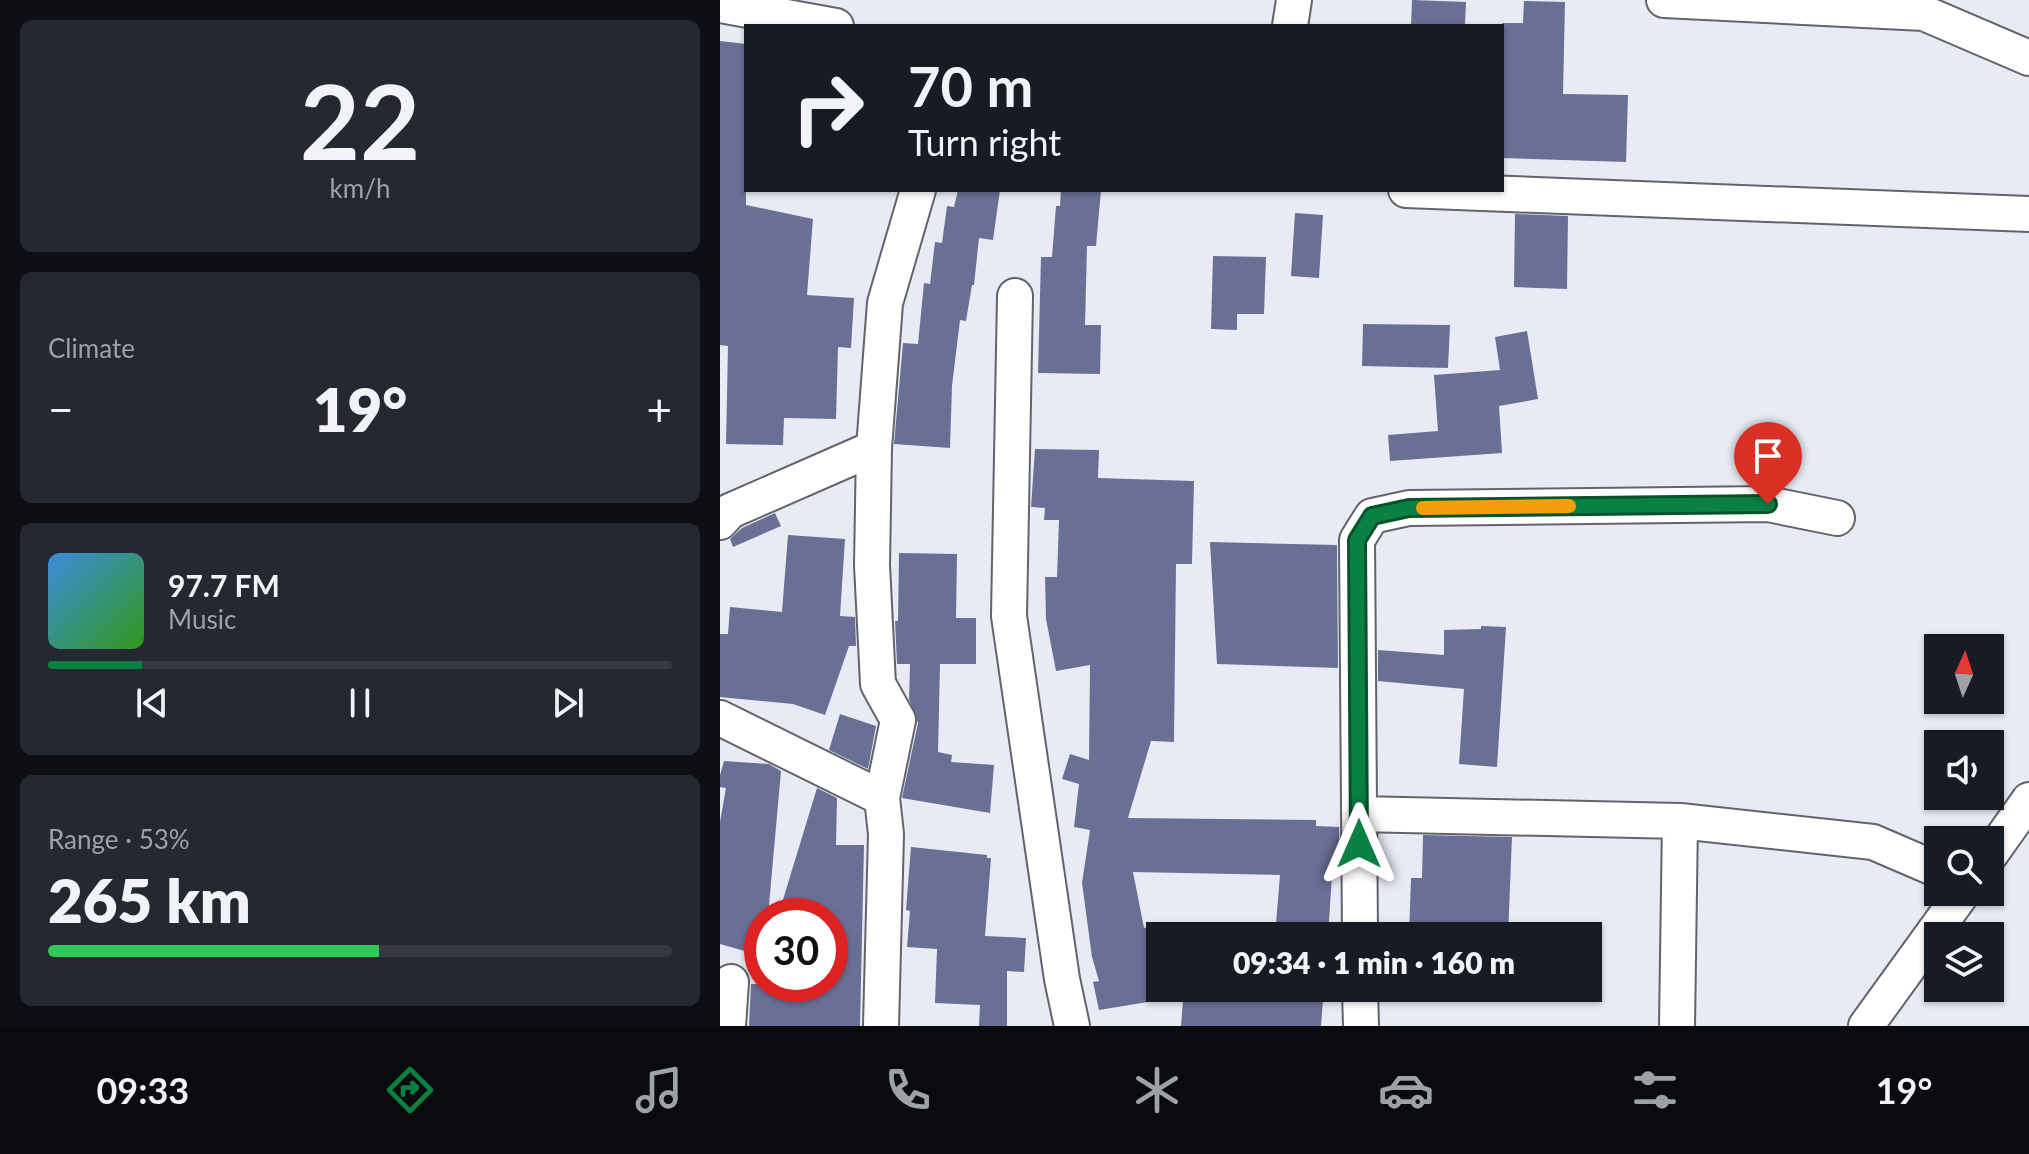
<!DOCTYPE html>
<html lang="en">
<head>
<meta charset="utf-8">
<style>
	body { margin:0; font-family:Lato,sans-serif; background:#242831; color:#f1f3f6; height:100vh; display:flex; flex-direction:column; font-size:30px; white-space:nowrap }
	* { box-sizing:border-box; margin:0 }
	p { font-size:26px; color:#9ea1a6 }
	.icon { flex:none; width:44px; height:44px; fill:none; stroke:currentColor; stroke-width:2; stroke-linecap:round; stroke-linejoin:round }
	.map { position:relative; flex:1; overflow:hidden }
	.sheet { display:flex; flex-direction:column; gap:20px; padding:20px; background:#0d0f14; width:720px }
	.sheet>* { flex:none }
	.guide { position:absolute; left:24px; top:24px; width:760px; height:168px; border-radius:0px; box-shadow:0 2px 6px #0004; background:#171b24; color:#f1f3f6; overflow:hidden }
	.needle { width:52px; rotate:3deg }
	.controls { position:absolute; left:1204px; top:634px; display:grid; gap:16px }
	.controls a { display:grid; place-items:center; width:80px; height:80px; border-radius:0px; background:#171b24; box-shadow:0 2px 6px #0004; font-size:40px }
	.speed { position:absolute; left:24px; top:898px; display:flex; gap:16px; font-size:40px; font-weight:700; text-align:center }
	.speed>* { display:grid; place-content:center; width:104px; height:104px; border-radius:50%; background:#171b24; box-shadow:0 2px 6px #0004; line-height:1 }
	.speed .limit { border:12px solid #d22; background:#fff; color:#111 }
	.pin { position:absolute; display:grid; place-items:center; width:68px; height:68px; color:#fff; margin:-82px -34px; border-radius:50% 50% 50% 0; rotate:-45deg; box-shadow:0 0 8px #0007 }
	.pin .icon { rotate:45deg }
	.me { position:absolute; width:88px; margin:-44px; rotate:0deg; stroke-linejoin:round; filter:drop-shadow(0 0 6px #0008) }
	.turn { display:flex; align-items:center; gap:28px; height:168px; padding:0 32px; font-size:36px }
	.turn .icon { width:104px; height:104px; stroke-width:2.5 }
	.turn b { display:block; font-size:56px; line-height:68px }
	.big { font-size:60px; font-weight:800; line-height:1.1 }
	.sheet .card { flex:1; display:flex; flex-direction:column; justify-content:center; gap:12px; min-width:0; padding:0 28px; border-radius:12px; background:#242831 }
	.sheet .dial { align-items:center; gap:0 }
	.dial b { font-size:104px; line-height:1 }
	.song { display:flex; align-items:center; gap:24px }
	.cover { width:96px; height:96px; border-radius:12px; background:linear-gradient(135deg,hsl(210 70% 55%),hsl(110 70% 35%)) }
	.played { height:8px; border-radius:4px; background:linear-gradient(90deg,#0b8043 15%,#363941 15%) }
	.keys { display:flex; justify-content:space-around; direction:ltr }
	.heat { display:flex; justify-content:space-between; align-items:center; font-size:44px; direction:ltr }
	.charge { height:12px; border-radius:6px; background:linear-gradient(90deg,#34c759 53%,#363941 0) }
	.trip { position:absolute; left:426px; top:922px; width:456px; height:80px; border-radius:0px; background:#171b24; box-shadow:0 2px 6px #0004; font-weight:800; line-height:80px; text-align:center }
	.dock { display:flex; height:128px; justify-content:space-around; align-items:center; background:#090b0e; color:#9ea1a6 }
	.dock .icon { width:56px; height:56px }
	.dock .current { color:#0b8043 }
	.dock b { font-size:36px; color:#f1f3f6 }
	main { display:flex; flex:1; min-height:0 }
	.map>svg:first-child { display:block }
</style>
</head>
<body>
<main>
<section class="sheet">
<div class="card dial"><b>22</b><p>km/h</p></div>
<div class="card"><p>Climate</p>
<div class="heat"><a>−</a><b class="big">19°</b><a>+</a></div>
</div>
<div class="card">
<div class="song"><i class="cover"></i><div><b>97.7 FM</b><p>Music</p></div></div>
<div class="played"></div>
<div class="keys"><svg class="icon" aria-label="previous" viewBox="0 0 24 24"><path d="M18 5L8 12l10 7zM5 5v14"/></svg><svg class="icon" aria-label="pause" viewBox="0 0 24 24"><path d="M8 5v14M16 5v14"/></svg><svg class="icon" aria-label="next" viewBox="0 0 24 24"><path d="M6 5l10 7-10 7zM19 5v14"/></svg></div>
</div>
<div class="card"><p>Range · 53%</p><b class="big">265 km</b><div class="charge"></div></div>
</section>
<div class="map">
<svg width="1309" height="1026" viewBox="0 0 1309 1026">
	<rect width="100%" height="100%" fill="#e9ebf4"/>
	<path fill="#6a6f95" d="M 692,0 L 746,2 L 745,26 L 691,26 Z
		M 804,1 L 845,2 L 843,94 L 908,95 L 906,162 L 782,158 L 782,23 L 803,23 Z
		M 0,41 L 26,44 L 26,205 L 93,219 L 87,295 L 134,298 L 131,348 L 118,347 L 116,419 L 64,418 L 63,445 L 6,444 L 8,346 L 0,345 Z
		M 238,190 L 280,190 L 273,240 L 259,238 L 254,285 L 252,285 L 246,321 L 240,320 L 232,386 L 230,448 L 174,444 L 183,343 L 198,344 L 204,283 L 210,284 L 215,242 L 222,243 L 227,206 L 234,207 Z
		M 341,190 L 381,190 L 376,246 L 367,246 L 365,325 L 381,325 L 380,374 L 318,373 L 321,257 L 332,257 L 336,206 L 340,206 Z
		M 575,213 L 603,215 L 599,278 L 571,276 Z
		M 795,214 L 848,216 L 847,289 L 794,287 Z
		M 493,256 L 546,257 L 544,314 L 517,314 L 517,330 L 491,329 Z
		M 643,324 L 730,325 L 728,368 L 642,366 Z
		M 807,331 L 818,399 L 779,406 L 782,453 L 670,461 L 668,435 L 718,431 L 714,375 L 780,370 L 775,337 Z
		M 315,449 L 379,450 L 378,478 L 474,481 L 472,564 L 456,564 L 454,742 L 431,741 L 408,818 L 596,820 L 596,826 L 619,827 L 620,875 L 612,875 L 608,936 L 555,936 L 560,875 L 413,872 L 424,928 L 440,925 L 440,1000 L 379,1010 L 373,982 L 379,981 L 372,957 L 362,883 L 370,830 L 354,827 L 359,784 L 342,779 L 350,754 L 369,760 L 370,665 L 336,671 L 326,619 L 325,577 L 337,577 L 339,520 L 324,520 L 325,508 L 311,507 Z
		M 55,513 L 61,526 L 13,547 L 10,539 L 22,528 Z
		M 68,535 L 125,539 L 120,616 L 135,617 L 136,646 L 129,646 L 105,715 L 73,704 L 0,697 L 0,634 L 8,634 L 10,607 L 62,612 Z
		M 490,542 L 617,545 L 618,668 L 497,664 Z
		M 179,553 L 237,554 L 236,618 L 256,618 L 256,664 L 220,664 L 218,752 L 232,755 L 231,762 L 274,765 L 270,813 L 182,798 L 198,723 L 189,699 L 190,664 L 177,664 L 175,621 L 178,621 Z
		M 761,626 L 786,627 L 777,767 L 739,764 L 744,689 L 658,681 L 658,650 L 724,655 L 724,630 L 761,629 Z
		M 120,714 L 156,726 L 148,769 L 109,750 Z
		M 4,761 L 49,764 L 61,771 L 48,916 L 42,916 L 42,956 L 0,944 L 0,822 L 6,788 L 0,787 L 0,775 Z
		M 97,788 L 117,798 L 116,845 L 144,845 L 140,1026 L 29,1026 L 31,984 L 110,984 L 110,916 L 58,916 Z
		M 703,835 L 792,837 L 788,936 L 689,936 L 691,878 L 702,878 Z
		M 191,847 L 267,855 L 267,858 L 271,858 L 265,936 L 306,938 L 304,972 L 287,971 L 287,1026 L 259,1026 L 260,1005 L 215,1003 L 217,949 L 187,947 L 190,911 L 186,910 Z
		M 464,988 L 604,988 L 601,1026 L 461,1026 Z"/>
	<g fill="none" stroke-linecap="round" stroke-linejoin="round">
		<g stroke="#63646b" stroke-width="38">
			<path id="minor" d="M 944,0 L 1204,13 L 1309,58
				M 0,5 L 116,26
				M 570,26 L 574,0
				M 686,190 L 1309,214
				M 295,296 L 289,616 L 342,979 L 352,1026
				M 0,522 L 10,511 L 154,448
				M 0,718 L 162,798
				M 639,814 L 960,821 L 1153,842 L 1218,870
				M 1270,855 L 1309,800
				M 640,936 L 637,540 L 652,516 L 689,508 L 1048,504 L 1117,518
				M 640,988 L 641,1026
				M 8,1026 L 11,982
				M 161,1026 L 166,834 L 162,798 L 178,720 L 158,684 L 152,565 L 154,448 L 165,303 L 198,190
				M 957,1026 L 960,821
				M 1146,1026 L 1243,892"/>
		</g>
		<use href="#minor" stroke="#fff" stroke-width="34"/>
	</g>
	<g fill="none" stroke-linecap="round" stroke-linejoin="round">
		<g stroke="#07532c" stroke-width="20">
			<path id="route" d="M 639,844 L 637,540 L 652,516 L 689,508 L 1048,504"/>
		</g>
		<use href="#route" stroke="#0b8043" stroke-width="14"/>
		<path stroke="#f59e0b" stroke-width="14" d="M 703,508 L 849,506"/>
	</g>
</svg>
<div class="controls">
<a><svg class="needle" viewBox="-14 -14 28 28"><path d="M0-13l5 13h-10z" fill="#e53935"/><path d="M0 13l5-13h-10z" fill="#9ea1a6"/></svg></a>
<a><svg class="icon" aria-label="sound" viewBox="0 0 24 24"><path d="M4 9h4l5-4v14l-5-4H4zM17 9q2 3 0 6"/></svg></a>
<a><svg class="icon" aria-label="search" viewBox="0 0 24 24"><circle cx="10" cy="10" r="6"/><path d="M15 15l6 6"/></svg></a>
<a><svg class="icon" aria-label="layers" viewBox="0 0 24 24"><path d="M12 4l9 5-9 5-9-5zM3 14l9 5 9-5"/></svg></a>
</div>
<div class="speed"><div class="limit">30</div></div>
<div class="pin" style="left:1048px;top:504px;background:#d93025"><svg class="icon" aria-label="arrive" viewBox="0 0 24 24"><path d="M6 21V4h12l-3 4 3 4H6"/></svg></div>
<svg class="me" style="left:639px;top:844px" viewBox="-20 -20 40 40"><path d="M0-17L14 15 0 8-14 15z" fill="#0b8043" stroke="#fff" stroke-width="4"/></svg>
<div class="trip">09:34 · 1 min · 160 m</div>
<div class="guide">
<div class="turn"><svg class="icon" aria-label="right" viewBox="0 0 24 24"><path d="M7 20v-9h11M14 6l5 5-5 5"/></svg><div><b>70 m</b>Turn right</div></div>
</div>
</div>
</main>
<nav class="dock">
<b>09:33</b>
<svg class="icon current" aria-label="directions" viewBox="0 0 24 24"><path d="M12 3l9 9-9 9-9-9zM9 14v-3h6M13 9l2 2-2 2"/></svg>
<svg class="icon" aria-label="music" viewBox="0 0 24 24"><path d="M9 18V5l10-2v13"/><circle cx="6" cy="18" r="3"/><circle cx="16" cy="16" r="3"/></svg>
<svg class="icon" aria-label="phone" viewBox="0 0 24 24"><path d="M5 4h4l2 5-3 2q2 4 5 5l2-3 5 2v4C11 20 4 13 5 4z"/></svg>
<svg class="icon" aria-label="climate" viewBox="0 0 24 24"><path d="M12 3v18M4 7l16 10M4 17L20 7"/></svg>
<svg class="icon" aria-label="car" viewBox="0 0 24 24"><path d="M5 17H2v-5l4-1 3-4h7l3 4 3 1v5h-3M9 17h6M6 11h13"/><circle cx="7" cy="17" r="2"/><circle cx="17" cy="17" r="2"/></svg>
<svg class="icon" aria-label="filters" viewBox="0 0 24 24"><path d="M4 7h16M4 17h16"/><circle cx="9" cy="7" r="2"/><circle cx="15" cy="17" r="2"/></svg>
<b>19°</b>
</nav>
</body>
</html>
